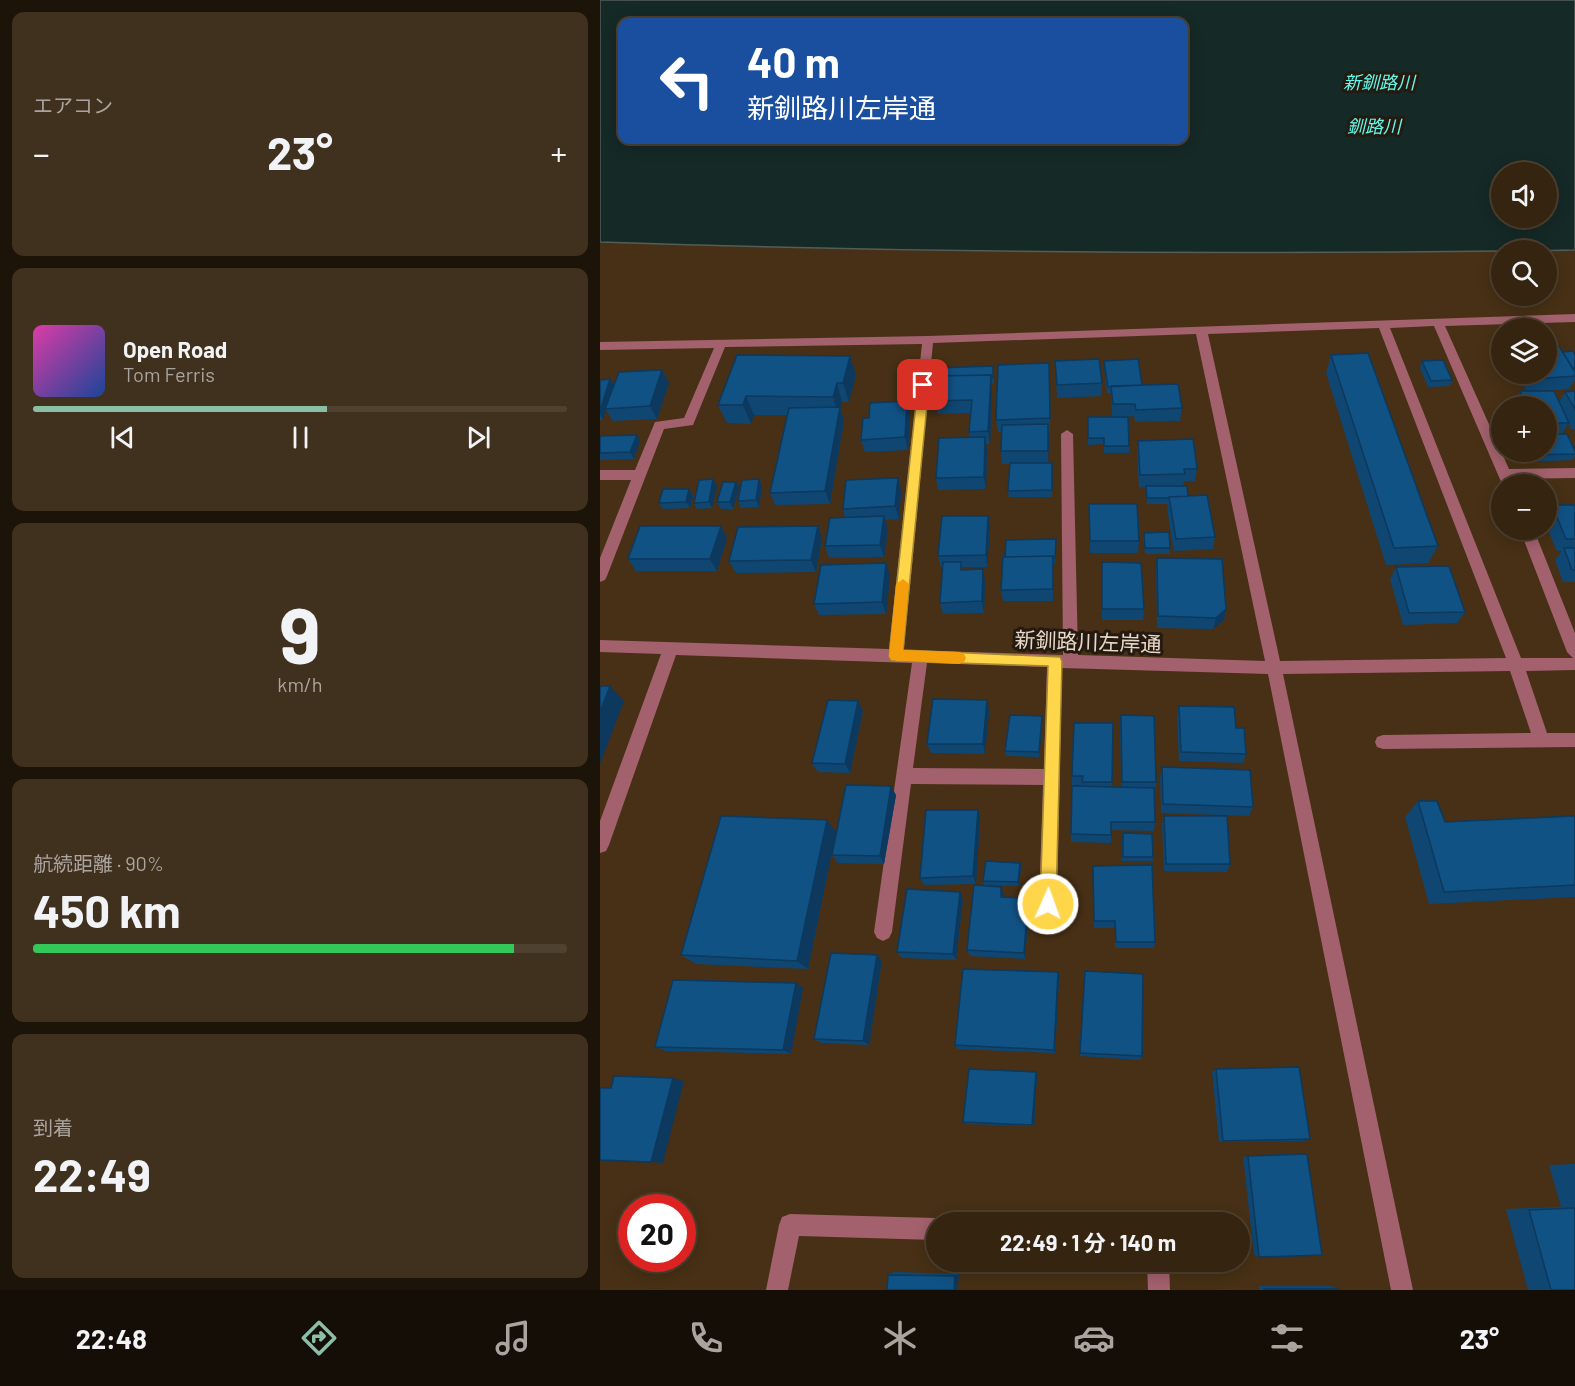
<!DOCTYPE html>
<html lang="ja">
<head>
<meta charset="utf-8">
<style>
	body { margin:0; font-family:Barlow,"Noto Sans JP",sans-serif; background:#40301e; color:#f1f3f6; height:100vh; display:flex; flex-direction:column; font-size:22px; white-space:nowrap }
	* { box-sizing:border-box; margin:0 }
	p { font-size:20px; color:#aaa49f }
	.icon { flex:none; width:33px; height:33px; fill:none; stroke:currentColor; stroke-width:2; stroke-linecap:round; stroke-linejoin:round }
	.map { position:relative; flex:1; overflow:hidden }
	.drawer { display:flex; flex-direction:column; gap:12px; padding:12px; background:#1d1409; width:600px }
	.drawer>* { flex:none }
	.banner { position:absolute; left:18px; top:18px; width:570px; height:126px; border-radius:12px; box-shadow:0 3px 15px #0003,0 0 0 2px #4f4130; background:#1a4fa0; color:#fff; overflow:hidden }
	.buttons { position:absolute; left:891px; top:162px; display:grid; gap:12px }
	.buttons a { display:grid; place-items:center; width:66px; height:66px; border-radius:50%; background:#352410; box-shadow:0 3px 15px #0003,0 0 0 2px #4f4130; font-size:30px }
	.speed { position:absolute; left:18px; top:1194px; display:flex; gap:12px; font-size:30px; font-weight:700; text-align:center }
	.speed>* { display:grid; place-content:center; width:78px; height:78px; border-radius:50%; background:#352410; box-shadow:0 3px 15px #0003,0 0 0 2px #4f4130; line-height:1 }
	.speed .limit { border:9px solid #d22; background:#fff; color:#111 }
	.pin { position:absolute; display:grid; place-items:center; width:51px; height:51px; color:#fff; margin:-26px; border-radius:12px; box-shadow:0 3px 9px #0006 }
	.me { position:absolute; width:66px; margin:-33px; rotate:2deg; stroke-linejoin:round; filter:drop-shadow(0 0 4px #0008) }
	.turn { display:flex; align-items:center; gap:21px; height:126px; padding:0 30px; font-size:27px }
	.turn .icon { width:78px; height:78px; stroke-width:2.5 }
	.turn b { display:block; font-size:42px; line-height:51px }
	.big { font-size:45px; font-weight:700; line-height:1.1 }
	.drawer .widget { flex:1; display:flex; flex-direction:column; justify-content:center; gap:9px; min-width:0; padding:0 21px; border-radius:12px; background:#40301e }
	.drawer .dial { align-items:center; gap:0 }
	.dial b { font-size:78px; line-height:1 }
	.song { display:flex; align-items:center; gap:18px }
	.cover { width:72px; height:72px; border-radius:9px; background:linear-gradient(135deg,hsl(320 70% 55%),hsl(220 70% 35%)) }
	.played { height:6px; border-radius:3px; background:linear-gradient(90deg,#8abfa5 55%,#4f4130 55%) }
	.keys { display:flex; justify-content:space-around; direction:ltr }
	.heat { display:flex; justify-content:space-between; align-items:center; font-size:33px; direction:ltr }
	.charge { height:9px; border-radius:4px; background:linear-gradient(90deg,#34c759 90%,#4f4130 0) }
	.trip { position:absolute; left:326px; top:1212px; width:324px; height:60px; border-radius:30px; background:#352410; box-shadow:0 3px 15px #0003,0 0 0 2px #4f4130; font-weight:700; line-height:60px; text-align:center }
	.tabs { display:flex; height:96px; justify-content:space-around; align-items:center; background:#150e06; color:#aaa49f }
	.tabs .icon { width:42px; height:42px }
	.tabs .on { color:#8abfa5 }
	.tabs b { font-size:27px; color:#f1f3f6 }
	main { display:flex; flex:1; min-height:0 }
	.map>svg:first-child { display:block }
</style>
</head>
<body>
<main>
<section class="drawer">
<div class="widget"><p>エアコン</p>
<div class="heat"><a>−</a><b class="big">23°</b><a>+</a></div>
</div>
<div class="widget">
<div class="song"><i class="cover"></i><div><b>Open Road</b><p>Tom Ferris</p></div></div>
<div class="played"></div>
<div class="keys"><svg class="icon" aria-label="previous" viewBox="0 0 24 24"><path d="M18 5L8 12l10 7zM5 5v14"/></svg><svg class="icon" aria-label="pause" viewBox="0 0 24 24"><path d="M8 5v14M16 5v14"/></svg><svg class="icon" aria-label="next" viewBox="0 0 24 24"><path d="M6 5l10 7-10 7zM19 5v14"/></svg></div>
</div>
<div class="widget dial"><b>9</b><p>km/h</p></div>
<div class="widget"><p>航続距離 · 90%</p><b class="big">450 km</b><div class="charge"></div></div>
<div class="widget"><p>到着</p><b class="big">22:49</b></div>
</section>
<div class="map">
<svg width="975" height="1290" viewBox="0 0 975 1290">
	<rect width="100%" height="100%" fill="#473015"/>
	<path fill="#152927" stroke="#545e58" stroke-width="1.5" fill-rule="evenodd" d="M 0,0 L 975,0 L 975,250 C 653,255 324,253 0,242 ZM 22,22 L 584,22 L 584,140 L 22,140 ZM 902,172 L 946,172 L 946,218 L 902,218 Z"/>
	<g fill="none" stroke-linecap="round" stroke-linejoin="round">
		<path fill="#a2616d" fill-rule="evenodd" d="M 975,314 L 975,322 L 845,326 L 909,469 L 975,468 L 975,478 L 913,479 L 915,484 L 902,484 L 834,326 L 790,328 L 921,658 L 973,658 L 967,652 L 920,530 L 934,530 L 975,633 L 975,670 L 926,671 L 947,733 L 975,733 L 975,747 L 783,749 L 777,747 L 775,742 L 777,737 L 783,735 L 931,733 L 910,671 L 683,674 L 813,1290 L 791,1290 L 668,674 L 462,668 L 457,904 L 454,910 L 448,913 L 442,910 L 439,904 L 443,785 L 311,784 L 292,932 L 289,938 L 283,941 L 277,938 L 274,932 L 312,663 L 76,655 L 9,845 L 6,851 L 0,853 L 0,821 L 61,654 L 0,652 L 0,640 L 289,649 L 322,344 L 125,347 L 93,425 L 64,429 L 7,576 L 5,580 L 0,582 L 0,558 L 31,480 L 0,480 L 0,470 L 35,470 L 55,422 L 84,418 L 114,348 L 0,350 L 0,342 L 328,336 ZM 779,328 L 906,658 L 680,661 L 608,334 ZM 596,334 L 665,661 L 478,655 L 473,434 L 467,430 L 461,434 L 463,655 L 304,650 L 333,343 ZM 327,663 L 447,667 L 444,769 L 313,768 Z
			M 190,1214 L 336,1218 L 344,1222 L 336,1222 L 336,1240 L 199,1236 L 188,1290 L 166,1290 L 179,1225 L 182,1217 Z
			M 547,1262 L 569,1262 L 570,1290 L 548,1290 Z"/>
	</g>
	<path fill="#0f4772" d="M 963,352 L 975,355 L 975,380 L 969,389 L 936,391 L 959,402 L 965,392 L 975,391 L 975,429 L 971,429 L 968,424 L 962,434 L 975,451 L 975,456 L 972,460 L 922,462 L 917,452 L 946,452 L 946,406 L 913,406 L 913,404 L 920,391 L 927,391 L 919,378 L 912,378 L 910,374 L 946,374 Z
		M 731,355 L 838,546 L 828,563 L 786,565 L 726,373 Z
		M 250,356 L 256,375 L 249,402 L 242,402 L 240,409 L 244,420 L 230,504 L 175,505 L 170,493 L 187,415 L 154,415 L 151,424 L 127,423 L 118,405 Z
		M 455,361 L 502,383 L 501,396 L 457,398 Z
		M 504,361 L 582,408 L 580,421 L 535,422 L 534,416 L 526,417 L 529,446 L 529,453 L 504,453 L 504,444 L 488,445 L 488,417 L 512,417 L 511,393 L 507,393 L 504,367 Z
		M 822,361 L 852,380 L 849,386 L 828,387 L 820,368 Z
		M 449,363 L 450,431 L 449,431 L 448,463 L 452,463 L 452,497 L 409,497 L 408,491 L 410,464 L 402,464 L 401,451 L 402,432 L 398,432 L 396,420 Z
		M 393,366 L 394,384 L 392,384 L 390,444 L 386,444 L 387,450 L 386,489 L 338,490 L 336,478 L 370,438 L 369,432 L 371,413 L 338,414 L 335,401 Z
		M 62,370 L 69,383 L 57,419 L 13,421 L 6,410 L 3,420 L 0,420 L 0,380 L 10,379 L 14,386 Z
		M 310,414 L 308,450 L 265,452 L 261,440 Z
		M 37,435 L 40,441 L 34,459 L 0,460 L 0,436 Z
		M 538,441 L 597,469 L 595,481 L 584,481 L 583,486 L 588,496 L 615,537 L 613,549 L 574,551 L 567,509 L 568,504 L 547,504 L 546,487 L 539,488 L 537,453 Z
		M 298,478 L 301,491 L 299,519 L 285,520 L 288,529 L 284,557 L 229,558 L 225,546 L 245,517 L 243,509 Z
		M 113,479 L 117,486 L 112,508 L 97,509 L 94,503 Z
		M 159,479 L 162,486 L 159,507 L 141,508 L 138,501 Z
		M 136,482 L 139,488 L 133,509 L 121,509 L 117,502 Z
		M 93,495 L 90,508 L 63,509 L 59,503 Z
		M 489,504 L 539,541 L 538,553 L 490,553 Z
		M 952,505 L 975,505 L 975,582 L 963,582 L 955,560 L 962,551 L 957,551 L 946,526 L 946,513 Z
		M 121,526 L 127,538 L 117,571 L 36,571 L 28,559 Z
		M 218,526 L 222,538 L 216,572 L 136,573 L 129,561 Z
		M 390,528 L 387,567 L 362,567 L 362,569 L 385,580 L 384,613 L 343,614 L 340,603 L 342,567 L 341,567 L 338,556 Z
		M 544,533 L 570,548 L 570,554 L 545,554 L 543,539 Z
		M 456,546 L 455,564 L 453,564 L 453,601 L 403,601 L 401,590 Z
		M 557,558 L 626,609 L 624,620 L 613,629 L 557,628 L 556,569 Z
		M 502,562 L 544,609 L 543,620 L 502,620 Z
		M 796,567 L 865,612 L 857,623 L 803,625 L 790,579 Z
		M 290,575 L 286,614 L 219,615 L 214,604 Z
		M 387,700 L 389,711 L 385,754 L 331,753 L 327,744 Z
		M 579,706 L 636,728 L 646,754 L 643,763 L 579,761 L 577,716 Z
		M 263,711 L 250,773 L 218,772 L 212,763 Z
		M 521,715 L 556,782 L 555,791 L 554,791 L 555,822 L 554,831 L 511,830 L 511,843 L 471,842 L 471,834 L 482,787 L 482,785 L 472,785 L 472,776 L 513,723 L 512,787 L 521,787 L 520,725 Z
		M 442,722 L 439,757 L 406,756 L 405,751 Z
		M 562,767 L 653,807 L 649,816 L 561,813 L 560,777 Z
		M 296,795 L 284,864 L 238,863 L 232,855 Z
		M 818,801 L 845,822 L 975,816 L 975,897 L 829,904 L 805,817 Z
		M 564,816 L 630,864 L 627,872 L 564,871 L 562,824 Z
		M 380,818 L 376,884 L 324,885 L 320,878 Z
		M 236,832 L 208,969 L 96,964 L 81,955 Z
		M 522,838 L 553,857 L 553,861 L 522,861 Z
		M 420,863 L 421,867 L 419,886 L 384,885 L 383,881 Z
		M 493,866 L 555,942 L 554,948 L 515,948 L 515,928 L 494,928 Z
		M 404,894 L 403,897 L 428,898 L 429,905 L 425,959 L 370,956 L 367,950 Z
		M 363,899 L 356,960 L 302,958 L 297,952 Z
		M 282,960 L 269,1045 L 222,1043 L 214,1039 Z
		M 459,978 L 455,1053 L 358,1049 L 355,1045 Z
		M 203,988 L 191,1054 L 66,1051 L 55,1047 Z
		M 480,1053 L 542,1056 L 540,1060 L 480,1056 Z
		M 616,1069 L 710,1139 L 703,1141 L 619,1142 L 612,1072 Z
		M 437,1075 L 434,1126 L 367,1124 L 363,1122 Z
		M 648,1156 L 659,1257 L 654,1255 L 643,1157 Z
		M 975,1164 L 975,1290 L 928,1290 L 906,1209 L 961,1207 L 949,1165 Z
		M 294,1272 L 359,1274 L 357,1290 L 287,1290 L 288,1275 Z
		M 659,1286 L 730,1286 L 738,1289 L 738,1290 L 659,1290 Z"/>
	<path fill="#0c395d" d="M 250,356 L 256,375 L 249,402 L 243,383 Z
		M 62,370 L 69,383 L 57,419 L 50,406 Z
		M 391,375 L 392,388 L 390,444 L 388,431 Z
		M 10,379 L 14,386 L 5,409 L 6,410 L 3,420 L 0,414 L 0,411 Z
		M 237,383 L 242,402 L 240,409 L 244,420 L 230,504 L 225,491 L 238,415 L 233,397 Z
		M 146,396 L 154,415 L 151,424 L 143,405 Z
		M 307,401 L 310,414 L 308,450 L 305,437 Z
		M 448,424 L 449,437 L 448,463 Z
		M 37,435 L 40,441 L 34,459 L 30,452 Z
		M 385,437 L 387,450 L 386,489 L 384,477 Z
		M 298,478 L 301,491 L 299,519 L 295,506 Z
		M 113,479 L 117,486 L 112,508 L 109,502 Z
		M 159,479 L 162,486 L 159,507 L 156,500 Z
		M 136,482 L 139,488 L 133,509 L 130,502 Z
		M 89,489 L 93,495 L 90,508 L 86,502 Z
		M 284,516 L 288,529 L 284,557 L 280,545 Z
		M 388,516 L 390,528 L 387,567 L 386,555 Z
		M 121,526 L 127,538 L 117,571 L 110,559 Z
		M 218,526 L 222,538 L 216,572 L 211,560 Z
		M 286,563 L 290,575 L 286,614 L 282,602 Z
		M 383,569 L 385,580 L 384,613 L 382,601 Z
		M 626,609 L 624,620 L 613,629 L 616,618 Z
		M 10,686 L 24,701 L 0,764 L 0,712 Z
		M 387,700 L 389,711 L 385,754 L 383,744 Z
		M 258,701 L 263,711 L 250,773 L 245,764 Z
		M 291,786 L 296,795 L 284,864 L 280,856 Z
		M 378,810 L 380,818 L 376,884 L 373,876 Z
		M 227,820 L 236,832 L 208,969 L 197,961 Z
		M 420,863 L 421,867 L 419,886 L 418,882 Z
		M 401,887 L 404,894 L 403,904 L 401,897 Z
		M 360,892 L 363,899 L 356,960 L 353,954 Z
		M 428,898 L 429,905 L 425,959 L 424,953 Z
		M 277,955 L 282,960 L 269,1045 L 263,1041 Z
		M 458,972 L 459,978 L 455,1053 L 454,1050 Z
		M 196,983 L 203,988 L 191,1054 L 183,1050 Z
		M 436,1072 L 437,1075 L 434,1126 L 432,1125 Z
		M 73,1078 L 84,1081 L 63,1163 L 51,1162 Z
		M 359,1274 L 357,1290 L 354,1290 L 355,1276 Z"/>
	<path fill="#115285" stroke="#0c395d" stroke-width="1.5" d="M 959,346 L 975,372 L 975,376 L 934,379 L 931,374 L 946,374 L 946,347 Z
		M 973,351 L 975,355 L 975,368 L 972,368 L 963,352 Z
		M 768,353 L 838,546 L 794,548 L 731,355 Z
		M 137,355 L 250,356 L 243,383 L 237,383 L 233,397 L 146,396 L 143,405 L 118,405 Z
		M 499,359 L 502,383 L 457,385 L 455,361 Z
		M 538,359 L 542,385 L 508,387 L 504,361 Z
		M 843,360 L 852,380 L 831,381 L 822,361 Z
		M 449,363 L 450,418 L 396,420 L 398,365 Z
		M 393,366 L 393,377 L 391,378 L 391,375 L 338,376 L 338,368 Z
		M 62,370 L 50,406 L 5,409 L 19,372 Z
		M 391,375 L 388,431 L 369,432 L 372,400 L 335,401 L 337,376 Z
		M 10,379 L 0,411 L 0,380 Z
		M 578,384 L 582,408 L 536,410 L 535,404 L 513,404 L 511,386 Z
		M 920,391 L 954,391 L 969,423 L 946,423 L 946,406 L 926,406 Z
		M 975,391 L 975,409 L 965,392 Z
		M 307,401 L 305,437 L 261,440 L 263,418 L 269,418 L 270,403 Z
		M 240,407 L 225,491 L 170,493 L 189,408 Z
		M 488,417 L 528,417 L 529,446 L 504,446 L 504,438 L 488,438 Z
		M 448,424 L 448,451 L 401,451 L 402,425 Z
		M 946,434 L 967,434 L 975,451 L 975,454 L 926,455 L 924,452 L 946,452 Z
		M 37,435 L 30,452 L 0,453 L 0,436 Z
		M 385,437 L 384,477 L 336,478 L 339,438 Z
		M 593,439 L 597,469 L 584,469 L 585,474 L 540,475 L 538,441 Z
		M 410,463 L 452,463 L 452,490 L 408,491 Z
		M 298,478 L 295,506 L 243,509 L 246,480 Z
		M 113,479 L 109,502 L 94,503 L 99,480 Z
		M 159,479 L 156,500 L 138,501 L 142,480 Z
		M 123,482 L 136,482 L 130,502 L 117,502 Z
		M 546,486 L 587,486 L 588,496 L 569,497 L 569,498 L 547,498 Z
		M 63,489 L 89,489 L 86,502 L 59,503 Z
		M 607,495 L 615,537 L 576,539 L 569,497 Z
		M 489,504 L 537,504 L 539,541 L 490,541 Z
		M 952,505 L 975,505 L 975,539 L 966,539 Z
		M 284,516 L 280,545 L 225,546 L 230,518 Z
		M 342,516 L 388,516 L 386,555 L 338,556 Z
		M 40,526 L 121,526 L 110,559 L 28,559 Z
		M 218,526 L 211,560 L 129,561 L 138,527 Z
		M 569,532 L 570,548 L 545,548 L 544,533 Z
		M 456,539 L 455,558 L 453,558 L 453,556 L 405,557 L 406,540 Z
		M 964,548 L 975,548 L 975,570 L 972,570 Z
		M 453,556 L 453,589 L 401,590 L 403,557 Z
		M 557,558 L 622,559 L 626,609 L 616,618 L 558,616 Z
		M 343,562 L 361,562 L 361,570 L 383,569 L 382,601 L 340,603 Z
		M 502,562 L 541,563 L 544,609 L 502,609 Z
		M 286,563 L 282,602 L 214,604 L 221,565 Z
		M 849,566 L 865,612 L 809,613 L 796,567 Z
		M 0,686 L 10,686 L 0,712 Z
		M 333,699 L 387,700 L 383,744 L 327,744 Z
		M 228,700 L 258,701 L 245,764 L 212,763 Z
		M 579,706 L 634,707 L 636,728 L 644,728 L 646,754 L 581,752 Z
		M 410,715 L 442,716 L 439,752 L 405,751 Z
		M 521,715 L 554,716 L 556,782 L 522,782 Z
		M 474,723 L 513,723 L 512,782 L 482,782 L 483,776 L 472,776 Z
		M 562,767 L 650,770 L 653,807 L 563,804 Z
		M 246,785 L 291,786 L 280,856 L 232,855 Z
		M 472,786 L 554,788 L 555,822 L 511,822 L 511,835 L 471,834 Z
		M 818,801 L 837,801 L 845,822 L 975,816 L 975,885 L 844,892 Z
		M 326,810 L 378,810 L 373,876 L 320,878 Z
		M 121,816 L 227,820 L 197,961 L 81,955 Z
		M 564,816 L 627,816 L 630,864 L 566,864 Z
		M 523,833 L 552,834 L 553,857 L 523,857 Z
		M 386,861 L 420,863 L 418,882 L 383,881 Z
		M 552,865 L 555,942 L 516,942 L 515,921 L 494,921 L 493,866 Z
		M 374,885 L 401,887 L 401,897 L 428,898 L 424,953 L 367,950 Z
		M 307,889 L 360,892 L 353,954 L 297,952 Z
		M 231,953 L 277,955 L 263,1041 L 214,1039 Z
		M 363,969 L 458,972 L 454,1050 L 355,1045 Z
		M 485,971 L 543,974 L 542,1056 L 480,1053 Z
		M 73,980 L 196,983 L 183,1050 L 55,1047 Z
		M 699,1067 L 710,1139 L 623,1141 L 616,1069 Z
		M 369,1069 L 436,1072 L 432,1125 L 363,1122 Z
		M 14,1076 L 73,1078 L 51,1162 L 0,1160 L 0,1088 L 11,1088 Z
		M 707,1154 L 722,1255 L 659,1257 L 648,1156 Z
		M 975,1208 L 975,1290 L 951,1290 L 929,1210 Z
		M 288,1275 L 355,1276 L 354,1290 L 287,1290 Z
		M 664,1289 L 738,1289 L 738,1290 L 664,1290 Z"/>
	<path fill="#ffd54a" stroke="#a68a30" stroke-width="1.5" d="M 323,382 L 329,385 L 303,650 L 460,657 L 462,661 L 456,904 L 454,910 L 448,912 L 442,910 L 440,904 L 448,666 L 296,661 L 291,660 L 289,656 L 318,385 Z"/>
	<path fill="#f59e0b" d="M 303,579 L 309,584 L 303,650 L 359,652 L 364,654 L 366,658 L 364,662 L 359,664 L 291,660 L 289,656 L 296,584 Z"/>
	<g text-anchor="middle" dominant-baseline="central" stroke-width="6" stroke-linejoin="round" paint-order="stroke">
		<g font-size="18" font-style="italic" fill="#62f9ed" stroke="#251a0f">
			<text x="779" y="82">新釧路川</text>
			<text x="774" y="126">釧路川</text>
		</g>
		<g font-size="21" fill="#e7d8c9" stroke="#251a0f">
			<text transform="translate(488 641) rotate(2)">新釧路川左岸通</text>
		</g>
	</g>
</svg>
<div class="buttons">
<a><svg class="icon" aria-label="sound" viewBox="0 0 24 24"><path d="M4 9h4l5-4v14l-5-4H4zM17 9q2 3 0 6"/></svg></a>
<a><svg class="icon" aria-label="search" viewBox="0 0 24 24"><circle cx="10" cy="10" r="6"/><path d="M15 15l6 6"/></svg></a>
<a><svg class="icon" aria-label="layers" viewBox="0 0 24 24"><path d="M12 4l9 5-9 5-9-5zM3 14l9 5 9-5"/></svg></a>
<a>+</a>
<a>−</a>
</div>
<div class="speed"><div class="limit">20</div></div>
<div class="pin" style="left:323px;top:385px;background:#d93025"><svg class="icon" aria-label="arrive" viewBox="0 0 24 24"><path d="M6 21V4h12l-3 4 3 4H6"/></svg></div>
<svg class="me" style="left:448px;top:904px" viewBox="-20 -20 40 40"><circle r="17" fill="#ffd54a" stroke="#fff" stroke-width="3"/><path d="M0-11L8 9 0 5-8 9z" fill="#fff"/></svg>
<div class="trip">22:49 · 1 分 · 140 m</div>
<div class="banner">
<div class="turn"><svg class="icon" aria-label="left" viewBox="0 0 24 24"><path d="M17 20v-9H6M10 6l-5 5 5 5"/></svg><div><b>40 m</b>新釧路川左岸通</div></div>
</div>
</div>
</main>
<nav class="tabs">
<b>22:48</b>
<svg class="icon on" aria-label="directions" viewBox="0 0 24 24"><path d="M12 3l9 9-9 9-9-9zM9 14v-3h6M13 9l2 2-2 2"/></svg>
<svg class="icon" aria-label="music" viewBox="0 0 24 24"><path d="M9 18V5l10-2v13"/><circle cx="6" cy="18" r="3"/><circle cx="16" cy="16" r="3"/></svg>
<svg class="icon" aria-label="phone" viewBox="0 0 24 24"><path d="M5 4h4l2 5-3 2q2 4 5 5l2-3 5 2v4C11 20 4 13 5 4z"/></svg>
<svg class="icon" aria-label="climate" viewBox="0 0 24 24"><path d="M12 3v18M4 7l16 10M4 17L20 7"/></svg>
<svg class="icon" aria-label="car" viewBox="0 0 24 24"><path d="M5 17H2v-5l4-1 3-4h7l3 4 3 1v5h-3M9 17h6M6 11h13"/><circle cx="7" cy="17" r="2"/><circle cx="17" cy="17" r="2"/></svg>
<svg class="icon" aria-label="filters" viewBox="0 0 24 24"><path d="M4 7h16M4 17h16"/><circle cx="9" cy="7" r="2"/><circle cx="15" cy="17" r="2"/></svg>
<b>23°</b>
</nav>
</body>
</html>
